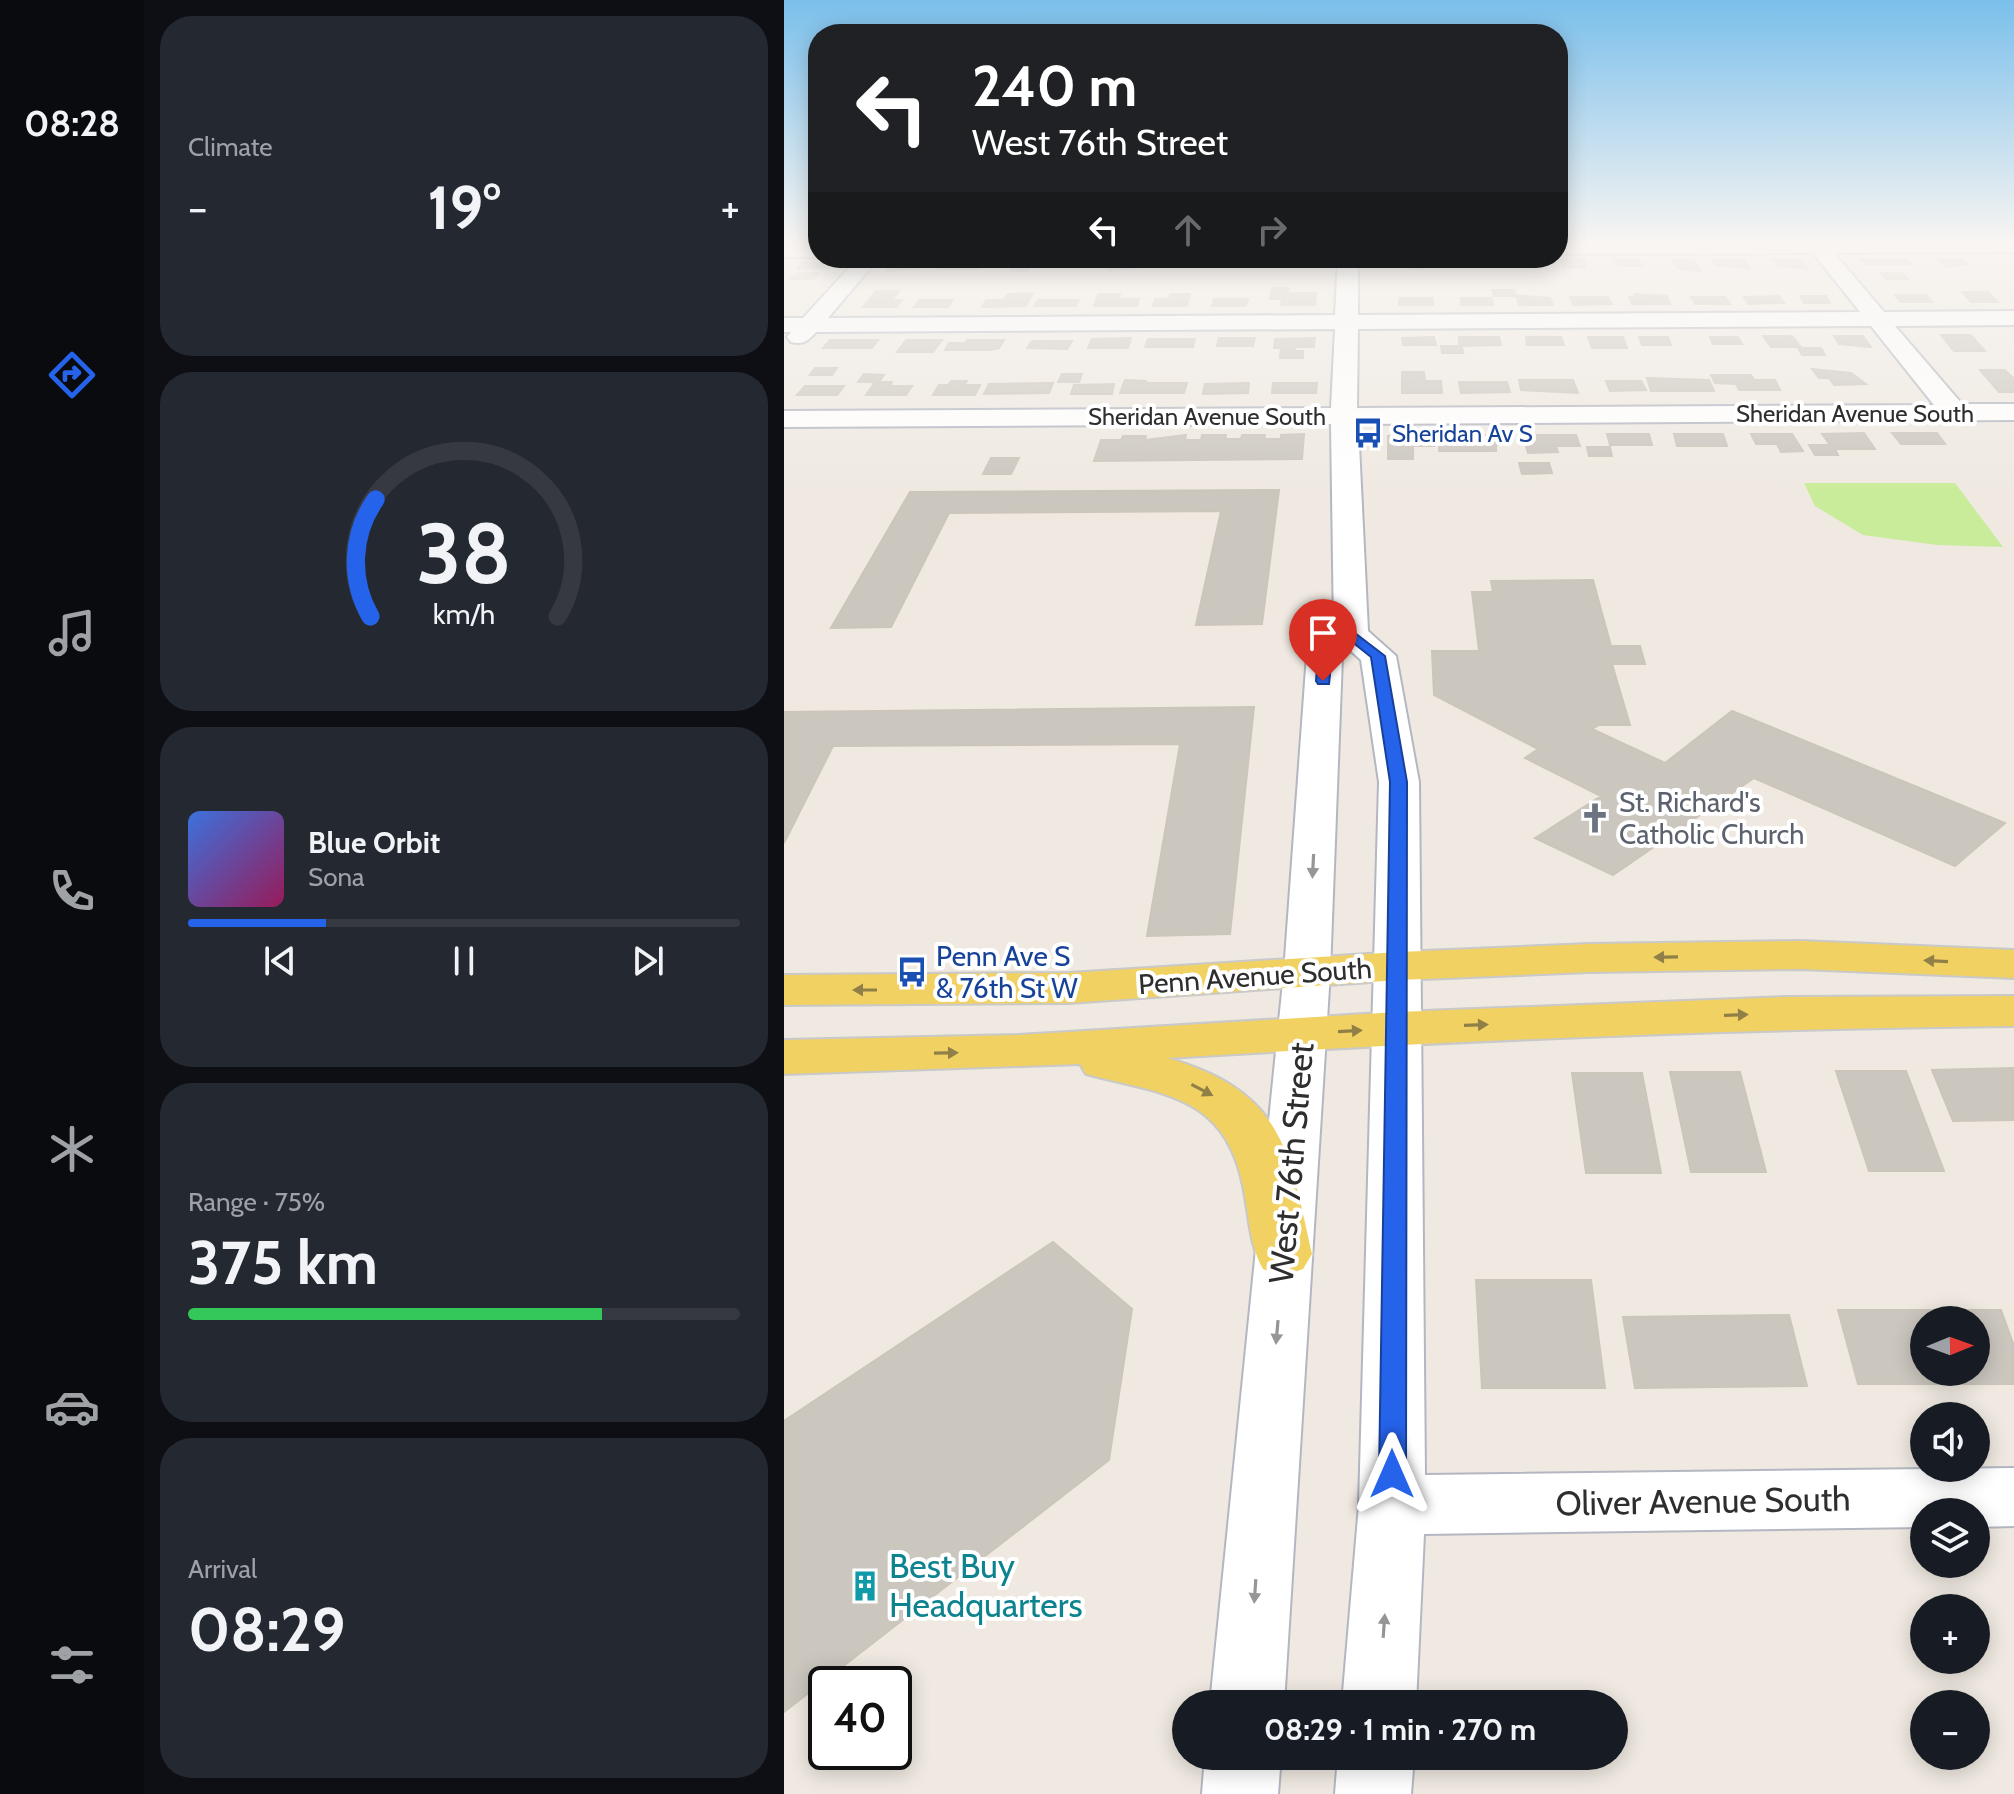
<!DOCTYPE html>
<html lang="en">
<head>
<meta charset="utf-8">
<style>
	body { margin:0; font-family:Cabin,sans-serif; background:#242831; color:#f1f3f6; height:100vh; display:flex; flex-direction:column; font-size:30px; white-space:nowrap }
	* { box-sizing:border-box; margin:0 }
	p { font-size:26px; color:#9ea1a6 }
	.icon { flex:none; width:44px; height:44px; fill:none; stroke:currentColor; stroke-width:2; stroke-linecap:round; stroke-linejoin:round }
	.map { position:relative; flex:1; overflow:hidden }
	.panel { display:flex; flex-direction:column; gap:16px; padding:16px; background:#0d0f14; width:640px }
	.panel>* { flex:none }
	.hud { position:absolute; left:24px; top:24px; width:760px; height:244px; border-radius:32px; box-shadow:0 4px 20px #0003; background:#202124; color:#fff; overflow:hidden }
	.needle { width:52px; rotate:89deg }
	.tools { position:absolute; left:1126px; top:1306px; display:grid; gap:16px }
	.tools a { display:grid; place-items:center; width:80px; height:80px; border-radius:50%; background:#171b24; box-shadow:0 4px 20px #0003; font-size:40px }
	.speed { position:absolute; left:24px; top:1666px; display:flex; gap:16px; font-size:40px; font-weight:700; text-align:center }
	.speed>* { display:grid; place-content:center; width:104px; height:104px; border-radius:50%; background:#171b24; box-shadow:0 4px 20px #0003; line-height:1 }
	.speed .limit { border:4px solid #111; border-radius:12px; background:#fff; color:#111 }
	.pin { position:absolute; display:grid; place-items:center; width:68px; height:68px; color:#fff; margin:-82px -34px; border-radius:50% 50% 50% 0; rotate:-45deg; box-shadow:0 0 8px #0007 }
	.pin .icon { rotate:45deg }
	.me { position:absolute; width:88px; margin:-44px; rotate:0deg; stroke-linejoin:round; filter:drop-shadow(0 0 6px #0008) }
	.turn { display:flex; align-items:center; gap:28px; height:168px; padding:0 32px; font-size:36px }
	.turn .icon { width:104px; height:104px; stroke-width:2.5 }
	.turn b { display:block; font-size:56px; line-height:68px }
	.lanes { display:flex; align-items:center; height:76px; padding:0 32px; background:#0003; justify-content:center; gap:40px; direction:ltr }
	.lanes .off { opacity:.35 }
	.big { font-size:60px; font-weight:700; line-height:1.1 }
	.panel .card { flex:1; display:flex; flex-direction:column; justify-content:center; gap:12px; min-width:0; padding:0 28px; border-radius:32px; background:#242831 }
	.panel .dial { align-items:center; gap:0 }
	.dial svg { height:208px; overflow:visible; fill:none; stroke:#363941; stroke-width:7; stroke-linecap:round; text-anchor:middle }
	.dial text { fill:#f1f3f6; stroke:none }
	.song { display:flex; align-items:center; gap:24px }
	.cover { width:96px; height:96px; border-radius:12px; background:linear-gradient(135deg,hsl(220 70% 55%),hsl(330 70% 35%)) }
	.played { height:8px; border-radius:4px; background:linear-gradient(90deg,#2563eb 25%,#363941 25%) }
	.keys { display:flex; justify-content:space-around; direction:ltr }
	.heat { display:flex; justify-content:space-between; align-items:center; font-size:44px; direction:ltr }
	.charge { height:12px; border-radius:6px; background:linear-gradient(90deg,#34c759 75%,#363941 0) }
	.trip { position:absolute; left:388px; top:1690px; width:456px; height:80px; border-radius:40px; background:#171b24; box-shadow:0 4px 20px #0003; font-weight:700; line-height:80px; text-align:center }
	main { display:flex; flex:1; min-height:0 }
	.dock { display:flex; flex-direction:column; width:144px; justify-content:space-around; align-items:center; background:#090b0e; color:#9ea1a6 }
	.dock .icon { width:56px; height:56px }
	.dock .on { color:#2563eb }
	.dock b { font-size:36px; color:#f1f3f6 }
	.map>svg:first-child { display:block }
</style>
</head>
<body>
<main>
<nav class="dock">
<b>08:28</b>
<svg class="icon on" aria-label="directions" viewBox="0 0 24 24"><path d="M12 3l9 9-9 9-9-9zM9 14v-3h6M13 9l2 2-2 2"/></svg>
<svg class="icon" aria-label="music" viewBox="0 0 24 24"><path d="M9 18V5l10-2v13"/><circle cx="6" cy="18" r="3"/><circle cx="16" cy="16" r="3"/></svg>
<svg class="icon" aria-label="phone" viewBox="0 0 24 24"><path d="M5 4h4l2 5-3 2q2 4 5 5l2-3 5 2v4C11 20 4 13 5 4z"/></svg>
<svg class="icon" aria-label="climate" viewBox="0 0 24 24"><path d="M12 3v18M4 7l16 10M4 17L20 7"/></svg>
<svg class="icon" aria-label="car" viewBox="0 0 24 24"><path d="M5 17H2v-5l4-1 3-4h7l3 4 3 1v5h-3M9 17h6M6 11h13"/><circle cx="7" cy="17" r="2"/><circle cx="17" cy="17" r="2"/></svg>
<svg class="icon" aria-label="filters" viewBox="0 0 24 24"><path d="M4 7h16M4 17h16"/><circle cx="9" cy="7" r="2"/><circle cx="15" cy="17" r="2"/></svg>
</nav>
<section class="panel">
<div class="card"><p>Climate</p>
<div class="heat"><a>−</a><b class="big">19°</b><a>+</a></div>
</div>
<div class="card dial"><svg viewBox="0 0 100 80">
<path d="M14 69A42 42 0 1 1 86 69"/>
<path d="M14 69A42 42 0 0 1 16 24" stroke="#2563eb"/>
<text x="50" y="56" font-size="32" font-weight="700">38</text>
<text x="50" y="72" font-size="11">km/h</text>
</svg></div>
<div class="card">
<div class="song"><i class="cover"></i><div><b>Blue Orbit</b><p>Sona</p></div></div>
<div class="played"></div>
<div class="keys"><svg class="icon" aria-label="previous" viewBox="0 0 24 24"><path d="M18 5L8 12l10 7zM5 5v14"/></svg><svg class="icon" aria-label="pause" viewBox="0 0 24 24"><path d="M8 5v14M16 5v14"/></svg><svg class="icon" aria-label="next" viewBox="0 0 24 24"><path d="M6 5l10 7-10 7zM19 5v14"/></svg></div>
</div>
<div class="card"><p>Range · 75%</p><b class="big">375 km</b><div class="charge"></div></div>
<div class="card"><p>Arrival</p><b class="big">08:29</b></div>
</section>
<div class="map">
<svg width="1230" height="1794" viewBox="0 0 1230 1794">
	<rect width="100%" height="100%" fill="#efe9e1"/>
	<path fill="#c9ec9a" d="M 1020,483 L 1171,483 L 1219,547 L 1153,545 L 1079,535 L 1031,506 Z"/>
	<path fill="#cbc7bf" stroke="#cbc5ba" stroke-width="2" fill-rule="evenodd" d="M 989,259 L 1016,259 L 1023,268 L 994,266 Z
		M 1122,259 L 1127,264 L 1083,264 L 1078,260 Z
		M 1153,259 L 1177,259 L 1183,264 L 1162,267 Z
		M 777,260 L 800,260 L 802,268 L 779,267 Z
		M 831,260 L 855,260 L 858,266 L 835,266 Z
		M 889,260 L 910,260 L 917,271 L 895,269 Z
		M 928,260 L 960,260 L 966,268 L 932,265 Z
		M 453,261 L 484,261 L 483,267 L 452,267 Z
		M 499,261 L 532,261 L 532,267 L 499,267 Z
		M 614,261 L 635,261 L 637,269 L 615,266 Z
		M 109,262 L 141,262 L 137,268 L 103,271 Z
		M 230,262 L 249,262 L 244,271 L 226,271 Z
		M 292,262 L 320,262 L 317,267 L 288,267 Z
		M 329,262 L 362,262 L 359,267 L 325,271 Z
		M 18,263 L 50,263 L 45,268 L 13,269 Z
		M 159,263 L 199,263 L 195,269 L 155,269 Z
		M 13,273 L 35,273 L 29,279 L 7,279 Z
		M 1097,273 L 1118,273 L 1124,279 L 1102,279 Z
		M 488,288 L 505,288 L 504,293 L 532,293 L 531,305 L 497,305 L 498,299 L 486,299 Z
		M 708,290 L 730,290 L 732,295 L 766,298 L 769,305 L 735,305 L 732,296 L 710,296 Z
		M 92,291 L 115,291 L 108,300 L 118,300 L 113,307 L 79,307 Z
		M 1178,292 L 1204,292 L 1214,302 L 1187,302 Z
		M 249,293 L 242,306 L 198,307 L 202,300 L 220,300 L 224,294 Z
		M 314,294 L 336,294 L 334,299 L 355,299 L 353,306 L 310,306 Z
		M 386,294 L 406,294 L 403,306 L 369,306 L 371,299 L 385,299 Z
		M 850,294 L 883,296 L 886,304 L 848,304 L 845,297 L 851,297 Z
		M 1111,295 L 1142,295 L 1148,302 L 1116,302 Z
		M 995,296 L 1000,303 L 964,304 L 960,297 Z
		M 1016,296 L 1042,296 L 1046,303 L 1020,303 Z
		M 786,297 L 824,297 L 828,304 L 789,305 Z
		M 907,297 L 941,297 L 946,304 L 911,304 Z
		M 615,298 L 649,298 L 649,305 L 615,305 Z
		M 677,298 L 708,298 L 709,305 L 677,305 Z
		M 430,299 L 464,299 L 462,306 L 428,306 Z
		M 135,300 L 169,300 L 164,307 L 130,307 Z
		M 254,300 L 295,300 L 292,306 L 250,306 Z
		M 1157,335 L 1187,335 L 1201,351 L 1170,351 Z
		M 979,336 L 1008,336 L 1017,347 L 987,347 Z
		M 1050,336 L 1079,336 L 1087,347 L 1055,344 Z
		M 650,337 L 652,345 L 619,345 L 618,338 Z
		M 675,337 L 715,337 L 717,345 L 675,346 Z
		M 742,337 L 777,337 L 780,345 L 743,345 Z
		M 804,337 L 839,337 L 843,348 L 808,348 Z
		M 855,337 L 884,337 L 887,345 L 858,345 Z
		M 926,337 L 954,337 L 958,344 L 929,344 Z
		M 347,338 L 344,348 L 304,348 L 308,339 Z
		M 435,338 L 471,338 L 469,346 L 433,346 Z
		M 531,338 L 530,347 L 511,347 L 511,351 L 519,351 L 519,358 L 496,358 L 497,348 L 490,348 L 491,339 Z
		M 364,339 L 411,339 L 409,347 L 361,347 Z
		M 46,340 L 94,340 L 88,348 L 39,348 Z
		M 122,340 L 158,340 L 149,352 L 113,352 Z
		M 183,340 L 220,340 L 215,348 L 206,350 L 161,350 L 165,343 L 181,343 Z
		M 248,341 L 288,341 L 283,349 L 243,348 Z
		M 657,346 L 678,346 L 679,353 L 658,353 Z
		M 1014,348 L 1037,348 L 1041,355 L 1018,355 Z
		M 31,368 L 53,368 L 48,375 L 26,375 Z
		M 1028,369 L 1067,373 L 1082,384 L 1050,385 L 1045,378 L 1035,378 Z
		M 1196,370 L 1221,370 L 1230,379 L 1230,392 L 1215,392 Z
		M 618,372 L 640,372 L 641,381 L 657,381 L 658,393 L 618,393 Z
		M 80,374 L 100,375 L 95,382 L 74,382 Z
		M 278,374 L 298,374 L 295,382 L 274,382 Z
		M 927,375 L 967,375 L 970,380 L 991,380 L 996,390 L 955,390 L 952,384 L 931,383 Z
		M 863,378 L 925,380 L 930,391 L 867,391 Z
		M 341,380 L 362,381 L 361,383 L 403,383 L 400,393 L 336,393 Z
		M 735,380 L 789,380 L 794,393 L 737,390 Z
		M 167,381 L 183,381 L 180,385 L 196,385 L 191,395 L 149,395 L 155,385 L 164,385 Z
		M 822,381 L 857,381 L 862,390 L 826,391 Z
		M 91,382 L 108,382 L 106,386 L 128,386 L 122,395 L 82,395 Z
		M 675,382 L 723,382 L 726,392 L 677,393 Z
		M 269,383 L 265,393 L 200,394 L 205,384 Z
		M 465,383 L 464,393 L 419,394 L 421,384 Z
		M 489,383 L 533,383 L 532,393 L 488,393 Z
		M 330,384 L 328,394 L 287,394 L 290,385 Z
		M 21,386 L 60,386 L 53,395 L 13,395 Z
		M 1080,433 L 1091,449 L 1051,449 L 1054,455 L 1031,455 L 1025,445 L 1046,445 L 1038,434 Z
		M 1108,433 L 1153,433 L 1161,444 L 1117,444 Z
		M 520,434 L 518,459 L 310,461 L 317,440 L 337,440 L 339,436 L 362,436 L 361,440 L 402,435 L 401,440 L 417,440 L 418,435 L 442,435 L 441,439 L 457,439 L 458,435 L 481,435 L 480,439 L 497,439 L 497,435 Z
		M 823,434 L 865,434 L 868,445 L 826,445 Z
		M 890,434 L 939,434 L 943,446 L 893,446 Z
		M 967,434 L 1008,434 L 1019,451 L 997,452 L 993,444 L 972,444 Z
		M 679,435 L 721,435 L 723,445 L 712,445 L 712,451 L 655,451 L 655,442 L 680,442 Z
		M 749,435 L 792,435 L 796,446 L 772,446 L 774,452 L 744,453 L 741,443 L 751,443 Z
		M 604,436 L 649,436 L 650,446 L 629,446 L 629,459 L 604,459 Z
		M 803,447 L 826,447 L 828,456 L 805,456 Z
		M 207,458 L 235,458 L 227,474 L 199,474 Z
		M 735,463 L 765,463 L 768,473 L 738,474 Z
		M 495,490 L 478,624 L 412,625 L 437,511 L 165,513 L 107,627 L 47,628 L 126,492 Z
		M 809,580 L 827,646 L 856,646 L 861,664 L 828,664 L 846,725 L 815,725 L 808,729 L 881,763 L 948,711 L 1221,823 L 1171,866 L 970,778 L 829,875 L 751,838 L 817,796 L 741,758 L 754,749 L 650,695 L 648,651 L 695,651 L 688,592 L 709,592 L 707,581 Z
		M 470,707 L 446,934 L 363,936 L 396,744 L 49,746 L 0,843 L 0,712 Z
		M 1230,1068 L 1230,1120 L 1169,1121 L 1148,1070 Z
		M 1052,1071 L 1122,1071 L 1160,1171 L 1085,1171 Z
		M 886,1072 L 956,1072 L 982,1172 L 907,1172 Z
		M 788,1073 L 858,1073 L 877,1173 L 802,1173 Z
		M 269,1242 L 348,1309 L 325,1460 L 0,1712 L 0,1421 Z
		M 692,1280 L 807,1280 L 821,1388 L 698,1388 Z
		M 1054,1310 L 1217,1310 L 1230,1346 L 1230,1384 L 1074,1384 ZM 1140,1320 L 1192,1320 L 1192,1372 L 1140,1372 Z
		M 1005,1315 L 1023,1386 L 851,1388 L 839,1317 Z"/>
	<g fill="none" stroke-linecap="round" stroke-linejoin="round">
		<g stroke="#b4b7c1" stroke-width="4">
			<path id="minor" d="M 1230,240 L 1230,252 L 1050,253 L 1100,312 L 1230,311 L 1230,325 L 1111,326 L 1178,404 L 1230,404 L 1230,420 L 574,424 L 584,631 L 612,656 L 635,782 L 641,1475 L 1230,1468 L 1230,1526 L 1192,1527 L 1192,1512 L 1140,1512 L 1140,1527 L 640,1534 L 632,1704 L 558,1704 L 575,1505 L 595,782 L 577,660 L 567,651 L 558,658 L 546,972 L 500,1704 L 426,1704 L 500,972 L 523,654 L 550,631 L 547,424 L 0,427 L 0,411 L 547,408 L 551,329 L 32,332 C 24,341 20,345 7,342 L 3,337 L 7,332 L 0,332 L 0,318 L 19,318 L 74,258 L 95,258 L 44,318 L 551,315 L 554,258 L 574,258 L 574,315 L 1076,312 L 1029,253 L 774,254 L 774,242 ZM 1087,326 L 1150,405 L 573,408 L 574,329 Z
				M 0,245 L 34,245 L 34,257 L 0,257 Z
				M 421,1756 L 497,1756 L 494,1794 L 418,1794 Z
				M 554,1756 L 630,1756 L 627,1794 L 551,1794 Z"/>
		</g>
		<g stroke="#c9c9c9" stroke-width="4">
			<path id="major" d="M 1017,941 L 1230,950 L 1230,978 L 1017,969 L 805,972 L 615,980 L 285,1003 L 0,1005 L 0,975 L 285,973 L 615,952 L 805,944 Z
				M 1230,996 L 1230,1026 C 947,1029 665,1041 383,1058 C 500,1092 504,1148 528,1254 L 519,1269 L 499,1276 L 479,1269 C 465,1244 465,1214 459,1186 C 441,1094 377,1094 302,1074 L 296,1064 L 0,1074 L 0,1040 L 234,1035 L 614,1012 L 1002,997 Z"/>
		</g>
		<use href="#minor" fill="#fff" fill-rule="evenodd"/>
		<use href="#major" fill="#f2d163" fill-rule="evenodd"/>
	</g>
	<defs><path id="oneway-solid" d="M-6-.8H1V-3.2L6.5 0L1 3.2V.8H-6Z" transform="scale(2)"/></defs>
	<g fill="#969696">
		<use href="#oneway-solid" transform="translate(529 866) rotate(93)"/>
		<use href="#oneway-solid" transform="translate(493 1332) rotate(95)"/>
		<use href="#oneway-solid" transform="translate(471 1591) rotate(94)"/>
		<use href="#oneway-solid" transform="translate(600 1626) rotate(-86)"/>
	</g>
	<g fill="#908048">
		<use href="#oneway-solid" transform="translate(882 957) rotate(179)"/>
		<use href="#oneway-solid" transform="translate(1152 961) rotate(-177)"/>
		<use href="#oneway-solid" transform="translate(81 990) rotate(180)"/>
		<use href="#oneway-solid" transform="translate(952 1015) rotate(-2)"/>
		<use href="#oneway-solid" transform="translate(692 1025) rotate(-2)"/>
		<use href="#oneway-solid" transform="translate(566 1031) rotate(-3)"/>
		<use href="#oneway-solid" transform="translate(162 1053) rotate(-1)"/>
		<use href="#oneway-solid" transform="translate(418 1090) rotate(28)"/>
	</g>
	<linearGradient id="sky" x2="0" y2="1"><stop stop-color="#7abfeb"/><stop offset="0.49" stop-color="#f8f5f2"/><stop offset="1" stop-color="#f8f5f2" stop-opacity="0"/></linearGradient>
	<rect width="1230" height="492" fill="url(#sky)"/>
	<path fill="#2563eb" stroke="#184099" stroke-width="2" d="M 567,630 L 601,656 L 623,782 L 622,1474 L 618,1482 L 608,1486 L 599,1482 L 595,1474 L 606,782 L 587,657 L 567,641 L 548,656 L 545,684 L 534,684 L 532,681 L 534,654 Z"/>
	<defs>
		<g id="bus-bare" transform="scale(2.4)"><path d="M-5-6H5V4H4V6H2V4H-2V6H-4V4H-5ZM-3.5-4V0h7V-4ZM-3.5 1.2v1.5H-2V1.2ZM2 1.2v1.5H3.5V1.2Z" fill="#1a4fb4" stroke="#fff" stroke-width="2.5" paint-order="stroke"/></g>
		<g id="church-bare" transform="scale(2.4)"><path d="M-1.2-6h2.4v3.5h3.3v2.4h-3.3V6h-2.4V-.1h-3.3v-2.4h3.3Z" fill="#6b7280" stroke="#fff" stroke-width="2.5" paint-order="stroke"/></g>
		<g id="building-bare" transform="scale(2.4)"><path d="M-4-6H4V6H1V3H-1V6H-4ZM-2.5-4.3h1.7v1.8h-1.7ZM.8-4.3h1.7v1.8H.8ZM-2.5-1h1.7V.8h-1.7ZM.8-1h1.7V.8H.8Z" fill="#0f9aa8" stroke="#fff" stroke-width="2.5" paint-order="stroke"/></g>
	</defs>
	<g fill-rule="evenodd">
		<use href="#bus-bare" x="584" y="433"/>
		<use href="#church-bare" x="811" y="818"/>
		<use href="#bus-bare" x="128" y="972"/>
		<use href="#building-bare" x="81" y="1586"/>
	</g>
	<g text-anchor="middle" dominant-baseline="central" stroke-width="8" stroke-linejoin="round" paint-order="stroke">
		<g font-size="24" fill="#2e2e2e" stroke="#fff">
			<text x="1071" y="413">Sheridan Avenue South</text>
			<text x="423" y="416">Sheridan Avenue South</text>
		</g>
		<g font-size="24" fill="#164399" stroke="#fff" text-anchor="start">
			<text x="608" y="433">Sheridan Av S</text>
		</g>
		<g font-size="28" fill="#5b616d" stroke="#fff" text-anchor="start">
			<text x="835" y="802">St. Richard's<tspan x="835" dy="32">Catholic Church</tspan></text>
		</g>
		<g font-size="28" fill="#164399" stroke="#fff" text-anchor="start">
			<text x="152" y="956">Penn Ave S<tspan x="152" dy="32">&amp; 76th St W</tspan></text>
		</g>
		<g font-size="28" fill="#2e2e2e" stroke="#fff">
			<text transform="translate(471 976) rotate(-4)">Penn Avenue South</text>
		</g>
		<g font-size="34" fill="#2e2e2e" stroke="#fff">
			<text transform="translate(507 1163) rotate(-85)">West 76th Street</text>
			<text transform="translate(919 1501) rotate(-1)">Oliver Avenue South</text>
		</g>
		<g font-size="34" fill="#0d838f" stroke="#fff" text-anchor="start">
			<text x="105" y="1566">Best Buy<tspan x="105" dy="39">Headquarters</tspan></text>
		</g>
	</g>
</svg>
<div class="tools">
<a><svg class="needle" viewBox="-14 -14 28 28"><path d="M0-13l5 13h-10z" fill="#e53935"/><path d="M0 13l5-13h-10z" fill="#9ea1a6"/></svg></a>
<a><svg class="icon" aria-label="sound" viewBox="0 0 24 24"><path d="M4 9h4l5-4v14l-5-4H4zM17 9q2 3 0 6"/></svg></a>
<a><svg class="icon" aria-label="layers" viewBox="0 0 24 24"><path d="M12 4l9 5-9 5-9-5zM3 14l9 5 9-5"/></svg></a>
<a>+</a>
<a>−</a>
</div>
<div class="speed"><div class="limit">40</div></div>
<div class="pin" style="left:539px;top:681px;background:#d93025"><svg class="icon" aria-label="arrive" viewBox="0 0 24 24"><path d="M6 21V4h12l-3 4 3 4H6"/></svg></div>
<svg class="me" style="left:608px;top:1474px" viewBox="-20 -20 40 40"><path d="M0-17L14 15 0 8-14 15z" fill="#2563eb" stroke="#fff" stroke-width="4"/></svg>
<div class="trip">08:29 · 1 min · 270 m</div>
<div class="hud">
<div class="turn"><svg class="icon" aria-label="left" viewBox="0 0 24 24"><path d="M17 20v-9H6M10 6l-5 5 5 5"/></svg><div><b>240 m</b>West 76th Street</div></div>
<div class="lanes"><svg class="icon" aria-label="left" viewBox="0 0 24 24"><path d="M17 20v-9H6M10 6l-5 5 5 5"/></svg><svg class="icon off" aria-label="ahead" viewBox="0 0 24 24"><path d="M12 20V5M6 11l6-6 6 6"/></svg><svg class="icon off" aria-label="right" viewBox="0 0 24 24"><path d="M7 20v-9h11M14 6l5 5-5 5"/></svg></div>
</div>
</div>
</main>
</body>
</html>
